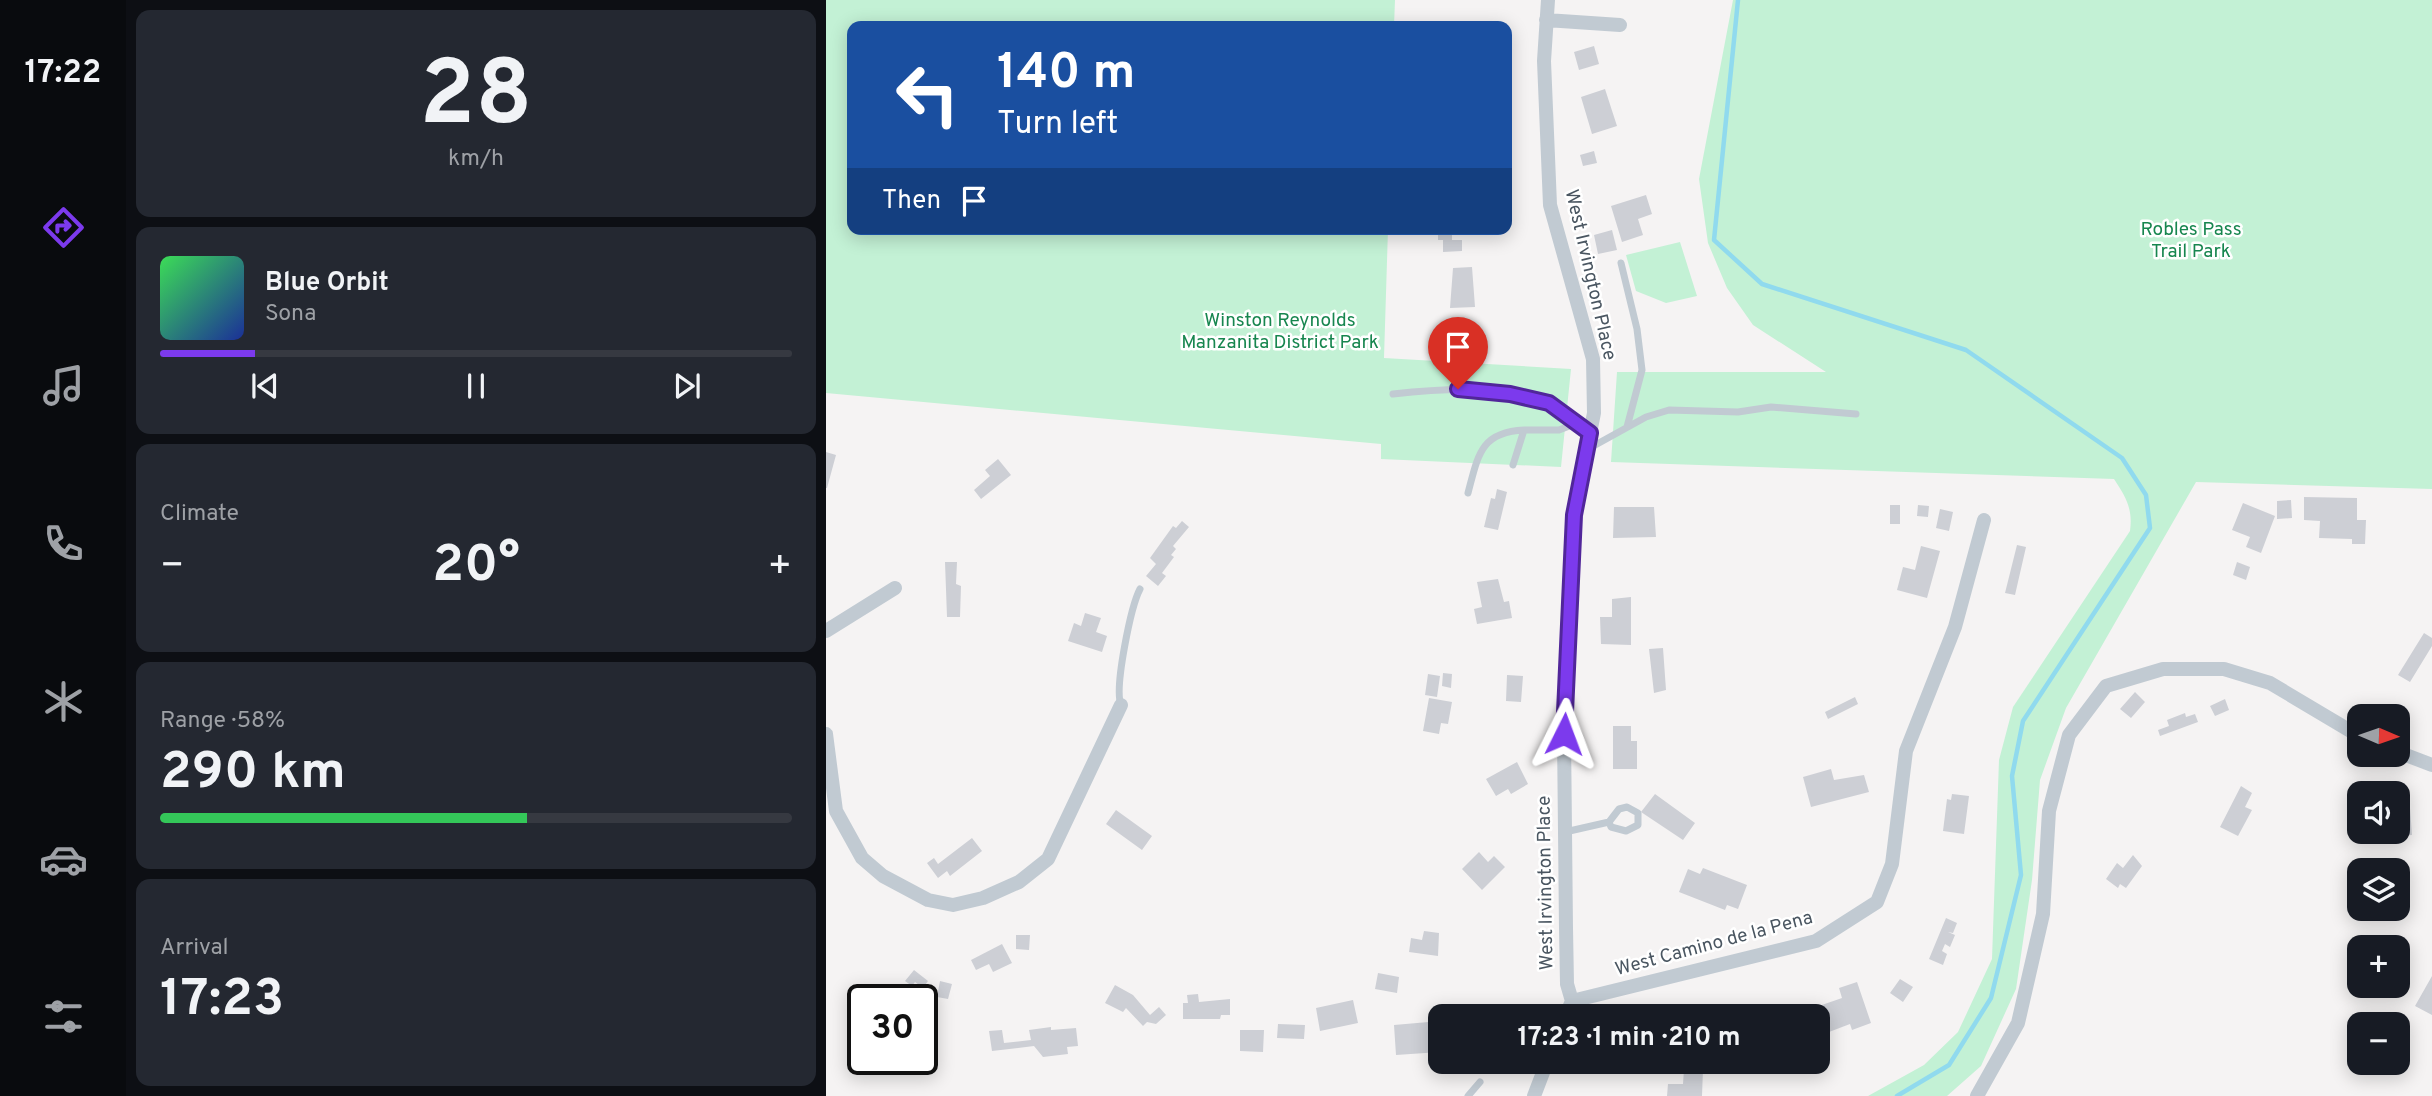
<!DOCTYPE html>
<html lang="en">
<head>
<meta charset="utf-8">
<style>
	body { margin:0; font-family:Overpass,sans-serif; background:#242831; color:#f1f3f6; height:100vh; display:flex; flex-direction:column; font-size:26px; white-space:nowrap }
	* { box-sizing:border-box; margin:0 }
	p { font-size:23px; color:#9ea1a6 }
	.icon { flex:none; width:38px; height:38px; fill:none; stroke:currentColor; stroke-width:2; stroke-linecap:round; stroke-linejoin:round }
	.map { position:relative; flex:1; overflow:hidden }
	.side { display:flex; flex-direction:column; gap:10px; padding:10px; background:#0d0f14; width:700px }
	.side>* { flex:none }
	.banner { position:absolute; left:21px; top:21px; width:665px; height:214px; border-radius:14px; box-shadow:0 4px 18px #0003; background:#1a4fa0; color:#fff; overflow:hidden }
	.needle { width:46px; rotate:92deg }
	.tools { position:absolute; left:1521px; top:704px; display:grid; gap:14px }
	.tools a { display:grid; place-items:center; width:63px; height:63px; border-radius:14px; background:#171b24; box-shadow:0 4px 18px #0003; font-size:35px }
	.speed { position:absolute; left:21px; top:984px; display:flex; gap:14px; font-size:35px; font-weight:700; text-align:center }
	.speed>* { display:grid; place-content:center; width:91px; height:91px; border-radius:50%; background:#171b24; box-shadow:0 4px 18px #0003; line-height:1 }
	.speed .limit { border:4px solid #111; border-radius:10px; background:#fff; color:#111 }
	.pin { position:absolute; display:grid; place-items:center; width:60px; height:60px; color:#fff; margin:-72px -30px; border-radius:50% 50% 50% 0; rotate:-45deg; box-shadow:0 0 7px #0007 }
	.pin .icon { rotate:45deg }
	.me { position:absolute; width:77px; margin:-38px; rotate:3deg; stroke-linejoin:round; filter:drop-shadow(0 0 5px #0008) }
	.turn { display:flex; align-items:center; gap:24px; height:147px; padding:0 35px; font-size:32px }
	.turn .icon { width:91px; height:91px; stroke-width:2.5 }
	.turn b { display:block; font-size:49px; line-height:60px }
	.then { display:flex; align-items:center; height:66px; padding:0 35px; background:#0003; gap:14px; font-size:26px }
	.big { font-size:52px; font-weight:700; line-height:1.1 }
	.side .tile { flex:1; display:flex; flex-direction:column; justify-content:center; gap:10px; min-width:0; padding:0 24px; border-radius:14px; background:#242831 }
	.side .dial { align-items:center; gap:0 }
	.dial b { font-size:91px; line-height:1 }
	.song { display:flex; align-items:center; gap:21px }
	.cover { width:84px; height:84px; border-radius:10px; background:linear-gradient(135deg,hsl(130 70% 55%),hsl(230 70% 35%)) }
	.played { height:7px; border-radius:4px; background:linear-gradient(90deg,#7c3aed 15%,#363941 15%) }
	.keys { display:flex; justify-content:space-around; direction:ltr }
	.heat { display:flex; justify-content:space-between; align-items:center; font-size:38px; direction:ltr }
	.charge { height:10px; border-radius:5px; background:linear-gradient(90deg,#34c759 58%,#363941 0) }
	.trip { position:absolute; left:602px; top:1004px; width:402px; height:70px; border-radius:14px; background:#171b24; box-shadow:0 4px 18px #0003; font-weight:700; line-height:70px; text-align:center }
	main { display:flex; flex:1; min-height:0 }
	.tab-bar { display:flex; flex-direction:column; width:126px; justify-content:space-around; align-items:center; background:#090b0e; color:#9ea1a6 }
	.tab-bar .icon { width:49px; height:49px }
	.tab-bar .current { color:#7c3aed }
	.tab-bar b { font-size:32px; color:#f1f3f6 }
	.map>svg:first-child { display:block }
</style>
</head>
<body>
<main>
<nav class="tab-bar">
<b>17:22</b>
<svg class="icon current" aria-label="directions" viewBox="0 0 24 24"><path d="M12 3l9 9-9 9-9-9zM9 14v-3h6M13 9l2 2-2 2"/></svg>
<svg class="icon" aria-label="music" viewBox="0 0 24 24"><path d="M9 18V5l10-2v13"/><circle cx="6" cy="18" r="3"/><circle cx="16" cy="16" r="3"/></svg>
<svg class="icon" aria-label="phone" viewBox="0 0 24 24"><path d="M5 4h4l2 5-3 2q2 4 5 5l2-3 5 2v4C11 20 4 13 5 4z"/></svg>
<svg class="icon" aria-label="climate" viewBox="0 0 24 24"><path d="M12 3v18M4 7l16 10M4 17L20 7"/></svg>
<svg class="icon" aria-label="car" viewBox="0 0 24 24"><path d="M5 17H2v-5l4-1 3-4h7l3 4 3 1v5h-3M9 17h6M6 11h13"/><circle cx="7" cy="17" r="2"/><circle cx="17" cy="17" r="2"/></svg>
<svg class="icon" aria-label="filters" viewBox="0 0 24 24"><path d="M4 7h16M4 17h16"/><circle cx="9" cy="7" r="2"/><circle cx="15" cy="17" r="2"/></svg>
</nav>
<section class="side">
<div class="tile dial"><b>28</b><p>km/h</p></div>
<div class="tile">
<div class="song"><i class="cover"></i><div><b>Blue Orbit</b><p>Sona</p></div></div>
<div class="played"></div>
<div class="keys"><svg class="icon" aria-label="previous" viewBox="0 0 24 24"><path d="M18 5L8 12l10 7zM5 5v14"/></svg><svg class="icon" aria-label="pause" viewBox="0 0 24 24"><path d="M8 5v14M16 5v14"/></svg><svg class="icon" aria-label="next" viewBox="0 0 24 24"><path d="M6 5l10 7-10 7zM19 5v14"/></svg></div>
</div>
<div class="tile"><p>Climate</p>
<div class="heat"><a>−</a><b class="big">20°</b><a>+</a></div>
</div>
<div class="tile"><p>Range · 58%</p><b class="big">290 km</b><div class="charge"></div></div>
<div class="tile"><p>Arrival</p><b class="big">17:23</b></div>
</section>
<div class="map">
<svg width="1606" height="1096" viewBox="0 0 1606 1096">
	<rect width="100%" height="100%" fill="#f5f3f3"/>
	<path fill="#c3f1d5" d="M 0,0 L 569,0 L 568,26 L 26,26 L 26,229 L 562,229 L 558,358 L 745,369 L 735,467 L 555,459 L 555,444 L 0,393 Z
		M 907,0 L 1606,0 L 1606,489 L 1370,482 L 1240,708 L 1214,780 L 1206,880 L 1190,989 L 1155,1066 L 1121,1096 L 1042,1096 L 1098,1065 L 1132,1032 L 1166,959 L 1173,760 L 1187,707 L 1304,531 C 1307,509 1300,497 1288,479 L 785,462 L 791,372 L 1000,372 L 927,325 L 901,288 L 882,243 L 873,179 Z
		M 854,242 L 871,296 L 840,303 L 810,291 L 800,255 Z"/>
	<g fill="none" stroke-linecap="round" stroke-linejoin="round">
		<path stroke="#90daee" stroke-width="4.5" d="M 912,0 L 888,240 L 936,284 L 1140,350 L 1296,458 L 1320,495 L 1324,528 L 1197,721 L 1186,776 L 1195,875 L 1165,998 L 1123,1065 L 1071,1096"/>
	</g>
	<path fill="#cdcfd5" d="M 768,46 L 773,64 L 753,70 L 748,52 Z
		M 779,89 L 791,126 L 766,134 L 755,97 Z
		M 768,151 L 771,163 L 757,166 L 754,155 Z
		M 820,195 L 826,214 L 812,219 L 817,235 L 796,242 L 785,206 Z
		M 786,230 L 791,250 L 772,254 L 768,235 Z
		M 626,233 L 626,240 L 636,240 L 636,251 L 617,252 L 617,240 L 612,240 L 612,234 Z
		M 646,267 L 649,307 L 624,308 L 627,268 Z
		M 0,452 L 10,455 L 1,488 L 0,488 Z
		M 172,459 L 185,475 L 155,499 L 148,490 L 164,476 L 159,470 Z
		M 671,489 L 681,492 L 672,530 L 658,527 L 665,498 L 669,499 Z
		M 1478,497 L 1531,498 L 1531,520 L 1540,520 L 1539,544 L 1526,544 L 1526,539 L 1493,538 L 1494,521 L 1478,520 Z
		M 1465,500 L 1466,518 L 1451,519 L 1451,501 Z
		M 1417,503 L 1449,516 L 1435,553 L 1420,547 L 1424,537 L 1406,530 Z
		M 1064,505 L 1074,505 L 1074,524 L 1064,524 Z
		M 1092,505 L 1103,506 L 1102,517 L 1091,516 Z
		M 788,507 L 828,507 L 830,537 L 787,538 Z
		M 1114,509 L 1127,512 L 1123,531 L 1110,528 Z
		M 356,521 L 363,527 L 347,546 L 350,549 L 345,555 L 348,557 L 336,573 L 340,576 L 332,586 L 320,576 L 330,564 L 324,558 L 347,526 L 350,528 Z
		M 1191,545 L 1200,547 L 1189,595 L 1179,593 Z
		M 1095,546 L 1114,551 L 1101,598 L 1071,590 L 1077,567 L 1089,570 Z
		M 119,562 L 131,562 L 130,584 L 135,586 L 134,617 L 121,617 Z
		M 1411,562 L 1424,567 L 1420,580 L 1407,575 Z
		M 672,579 L 678,602 L 683,601 L 686,618 L 651,624 L 648,609 L 656,607 L 651,582 Z
		M 805,597 L 805,645 L 775,644 L 774,617 L 786,617 L 786,599 Z
		M 259,613 L 275,618 L 270,632 L 281,636 L 276,652 L 242,641 L 248,623 L 255,626 Z
		M 1598,633 L 1606,638 L 1606,646 L 1584,682 L 1572,675 Z
		M 837,648 L 840,690 L 828,693 L 823,649 Z
		M 617,673 L 626,674 L 625,688 L 616,686 Z
		M 602,674 L 614,676 L 611,697 L 599,695 Z
		M 681,675 L 697,676 L 695,702 L 680,701 Z
		M 1309,692 L 1319,702 L 1305,718 L 1294,709 Z
		M 1029,697 L 1032,704 L 1002,719 L 999,712 Z
		M 603,698 L 626,702 L 622,724 L 615,723 L 613,734 L 597,731 Z
		M 1399,699 L 1403,710 L 1389,716 L 1384,706 Z
		M 1359,713 L 1360,717 L 1369,714 L 1372,722 L 1334,736 L 1332,730 L 1343,726 L 1341,720 Z
		M 787,726 L 805,726 L 805,741 L 811,741 L 811,769 L 787,769 Z
		M 691,762 L 702,784 L 685,794 L 682,789 L 670,796 L 660,779 Z
		M 1005,769 L 1008,780 L 1038,775 L 1043,792 L 985,807 L 977,777 Z
		M 1415,786 L 1426,793 L 1419,807 L 1426,810 L 1412,836 L 1394,827 Z
		M 829,794 L 869,823 L 857,840 L 815,812 Z
		M 1126,794 L 1143,796 L 1138,834 L 1117,831 L 1121,799 L 1125,800 Z
		M 1584,808 L 1586,835 L 1540,839 L 1539,831 L 1572,831 L 1572,809 Z
		M 290,810 L 326,836 L 316,850 L 280,824 Z
		M 146,838 L 156,851 L 124,876 L 121,871 L 112,878 L 101,863 L 108,858 L 112,864 Z
		M 653,852 L 662,862 L 668,856 L 679,867 L 656,890 L 636,869 Z
		M 1307,855 L 1316,866 L 1300,888 L 1294,884 L 1292,888 L 1280,879 L 1291,863 L 1297,868 Z
		M 877,868 L 921,885 L 912,909 L 901,905 L 899,910 L 853,892 L 862,869 L 874,874 Z
		M 1120,918 L 1131,923 L 1127,933 L 1122,932 L 1129,935 L 1124,947 L 1119,944 L 1116,951 L 1121,954 L 1117,965 L 1103,959 Z
		M 598,931 L 613,933 L 612,956 L 583,952 L 585,938 L 596,940 Z
		M 190,935 L 204,935 L 203,950 L 190,949 Z
		M 176,944 L 186,963 L 167,972 L 163,964 L 150,970 L 145,960 Z
		M 88,970 L 102,981 L 97,988 L 89,982 L 86,986 L 79,981 Z
		M 552,973 L 573,977 L 571,993 L 549,989 Z
		M 1606,976 L 1606,1015 L 1589,1006 Z
		M 1074,979 L 1087,987 L 1077,1002 L 1064,993 Z
		M 114,981 L 126,984 L 122,999 L 111,997 Z
		M 1031,982 L 1045,1023 L 1026,1030 L 1024,1024 L 1003,1032 L 993,1006 L 1016,998 L 1013,988 Z
		M 289,985 L 307,995 L 324,1015 L 333,1007 L 340,1015 L 330,1024 L 321,1022 L 317,1026 L 300,1008 L 297,1012 L 279,1003 Z
		M 372,994 L 373,1002 L 404,999 L 404,1015 L 395,1015 L 394,1019 L 357,1019 L 357,1003 L 362,1003 L 361,995 Z
		M 527,1000 L 532,1023 L 494,1031 L 490,1008 Z
		M 614,1021 L 614,1052 L 570,1055 L 568,1025 Z
		M 452,1024 L 479,1025 L 478,1039 L 451,1038 Z
		M 225,1027 L 225,1030 L 250,1028 L 252,1046 L 241,1047 L 242,1054 L 217,1057 L 208,1046 L 166,1051 L 163,1031 L 176,1030 L 178,1043 L 205,1040 L 203,1030 Z
		M 414,1030 L 438,1030 L 437,1052 L 414,1051 Z
		M 42,1059 L 74,1059 L 72,1067 Z
		M 858,1069 L 877,1069 L 876,1096 L 841,1096 L 842,1084 L 857,1084 Z"/>
	<g fill="none" stroke-linecap="round" stroke-linejoin="round">
		<path stroke="#c1cad2" stroke-width="7" d="M 795,263 L 811,329 L 816,370 L 801,427
			M 567,394 C 611,389 683,384 724,404 C 738,411 751,423 764,433
			M 762,449 L 820,417 L 843,410 L 912,412 L 945,407 L 1030,414
			M 687,465 L 698,430 L 733,430 L 751,423
			M 642,493 C 652,456 654,432 698,430
			M 295,705 C 288,688 305,606 314,589
			M 739,832 L 783,822 L 793,809 L 801,807 L 812,813 L 812,825 L 800,831 L 785,827 L 783,822
			M 642,1096 L 654,1082"/>
		<path stroke="#c1cad2" stroke-width="14" d="M 722,0 L 718,61 L 724,205 L 767,359 L 768,413 L 748,515 L 738,734 L 740,928 L 741,984 L 746,1001 L 739,1017
			M 720,20 L 794,25
			M 0,631 L 69,588
			M 0,734 L 10,811 L 36,858 L 57,876 L 102,900 L 127,905 L 157,898 L 193,882 L 222,859 L 295,705
			M 1572,752 L 1606,765
			M 746,1001 L 990,941 L 1051,902 L 1066,864 L 1080,751 L 1129,627 L 1158,520
			M 708,1096 L 721,1062
			M 1151,1096 L 1192,1023 L 1217,914 L 1223,811 L 1243,735 L 1280,686 L 1337,669 L 1398,669 L 1444,683 L 1533,736"/>
	</g>
	<g fill="none" stroke-linecap="round" stroke-linejoin="round">
		<g stroke="#51269a" stroke-width="18">
			<path id="route" d="M 632,389 L 684,394 L 723,403 L 764,433 L 748,515 L 738,734"/>
		</g>
		<use href="#route" stroke="#7c3aed" stroke-width="12"/>
	</g>
	<g text-anchor="middle" dominant-baseline="central" stroke-width="5" stroke-linejoin="round" paint-order="stroke">
		<g font-size="19" fill="#17864f" stroke="#fff">
			<text x="1365" y="230">Robles Pass<tspan x="1365" dy="22">Trail Park</tspan></text>
			<text x="454" y="321">Winston Reynolds<tspan x="454" dy="22">Manzanita District Park</tspan></text>
		</g>
		<g font-size="19" fill="#4a5661" stroke="#fff">
			<text transform="translate(764 275) rotate(77)">West Irvington Place</text>
			<text transform="translate(720 883) rotate(-91)">West Irvington Place</text>
			<text transform="translate(888 944) rotate(-15)">West Camino de la Pena</text>
		</g>
	</g>
</svg>
<div class="tools">
<a><svg class="needle" viewBox="-14 -14 28 28"><path d="M0-13l5 13h-10z" fill="#e53935"/><path d="M0 13l5-13h-10z" fill="#9ea1a6"/></svg></a>
<a><svg class="icon" aria-label="sound" viewBox="0 0 24 24"><path d="M4 9h4l5-4v14l-5-4H4zM17 9q2 3 0 6"/></svg></a>
<a><svg class="icon" aria-label="layers" viewBox="0 0 24 24"><path d="M12 4l9 5-9 5-9-5zM3 14l9 5 9-5"/></svg></a>
<a>+</a>
<a>−</a>
</div>
<div class="speed"><div class="limit">30</div></div>
<div class="pin" style="left:632px;top:389px;background:#d93025"><svg class="icon" aria-label="arrive" viewBox="0 0 24 24"><path d="M6 21V4h12l-3 4 3 4H6"/></svg></div>
<svg class="me" style="left:738px;top:734px" viewBox="-20 -20 40 40"><path d="M0-17L14 15 0 8-14 15z" fill="#7c3aed" stroke="#fff" stroke-width="4"/></svg>
<div class="trip">17:23 · 1 min · 210 m</div>
<div class="banner">
<div class="turn"><svg class="icon" aria-label="left" viewBox="0 0 24 24"><path d="M17 20v-9H6M10 6l-5 5 5 5"/></svg><div><b>140 m</b>Turn left</div></div>
<div class="then">Then<svg class="icon" aria-label="arrive" viewBox="0 0 24 24"><path d="M6 21V4h12l-3 4 3 4H6"/></svg></div>
</div>
</div>
</main>
</body>
</html>
